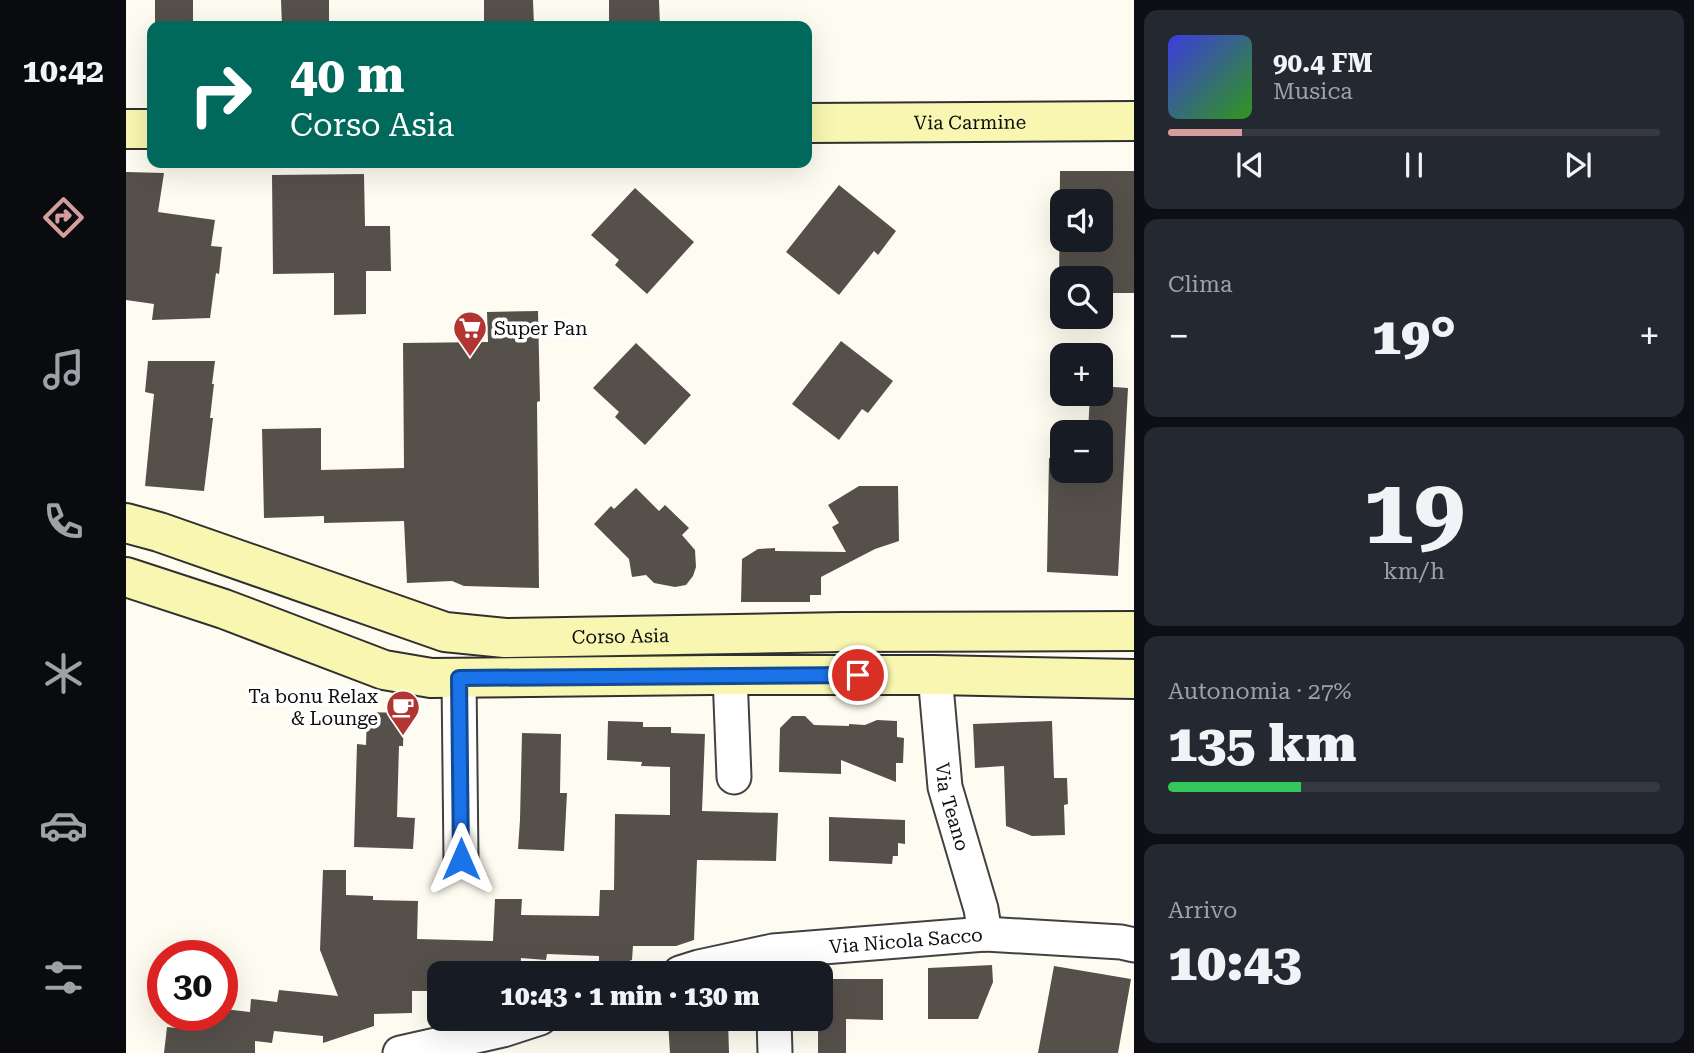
<!DOCTYPE html>
<html lang="it">
<head>
<meta charset="utf-8">
<style>
	body { margin:0; font-family:"Roboto Serif",serif; background:#242831; color:#f1f3f6; height:100vh; display:flex; flex-direction:column; font-size:26px; white-space:nowrap }
	* { box-sizing:border-box; margin:0 }
	p { font-size:23px; color:#9ea1a6 }
	.icon { flex:none; width:38px; height:38px; fill:none; stroke:currentColor; stroke-width:2; stroke-linecap:round; stroke-linejoin:round }
	.map { position:relative; flex:1; overflow:hidden }
	.drawer { display:flex; flex-direction:column; gap:10px; padding:10px; background:#0d0f14; width:560px }
	.drawer>* { flex:none }
	.guide { position:absolute; left:21px; top:21px; width:665px; height:147px; border-radius:14px; box-shadow:0 7px 28px #0002; background:#00695c; color:#fff; overflow:hidden }
	.fabs { position:absolute; left:924px; top:189px; display:grid; gap:14px }
	.fabs a { display:grid; place-items:center; width:63px; height:63px; border-radius:14px; background:#171b24; box-shadow:0 7px 28px #0002; font-size:35px }
	.speed { position:absolute; left:21px; top:940px; display:flex; gap:14px; font-size:35px; font-weight:700; text-align:center }
	.speed>* { display:grid; place-content:center; width:91px; height:91px; border-radius:50%; background:#171b24; box-shadow:0 7px 28px #0002; line-height:1 }
	.speed .limit { border:10px solid #d22; background:#fff; color:#111 }
	.pin { position:absolute; display:grid; place-items:center; width:60px; height:60px; color:#fff; margin:-30px; border:4px solid #fff; border-radius:50%; box-shadow:0 2px 7px #0007 }
	.me { position:absolute; width:77px; margin:-38px; rotate:0deg; stroke-linejoin:round; filter:drop-shadow(0 0 5px #0008) }
	.turn { display:flex; align-items:center; gap:24px; height:147px; padding:0 28px; font-size:32px }
	.turn .icon { width:91px; height:91px; stroke-width:2.5 }
	.turn b { display:block; font-size:49px; line-height:60px }
	.big { font-size:52px; font-weight:800; line-height:1.1 }
	.drawer .card { flex:1; display:flex; flex-direction:column; justify-content:center; gap:10px; min-width:0; padding:0 24px; border-radius:14px; background:#242831 }
	.drawer .dial { align-items:center; gap:0 }
	.dial b { font-size:91px; line-height:1 }
	.song { display:flex; align-items:center; gap:21px }
	.cover { width:84px; height:84px; border-radius:10px; background:linear-gradient(135deg,hsl(240 70% 55%),hsl(110 70% 35%)) }
	.played { height:7px; border-radius:4px; background:linear-gradient(90deg,#d59e9d 15%,#363941 15%) }
	.keys { display:flex; justify-content:space-around; direction:ltr }
	.heat { display:flex; justify-content:space-between; align-items:center; font-size:38px; direction:ltr }
	.charge { height:10px; border-radius:5px; background:linear-gradient(90deg,#34c759 27%,#363941 0) }
	.trip { position:absolute; left:301px; top:961px; width:406px; height:70px; border-radius:14px; background:#171b24; box-shadow:0 7px 28px #0002; font-weight:800; line-height:70px; text-align:center }
	main { display:flex; flex:1; min-height:0 }
	.dock { display:flex; flex-direction:column; width:126px; justify-content:space-around; align-items:center; background:#090b0e; color:#9ea1a6 }
	.dock .icon { width:49px; height:49px }
	.dock .current { color:#d59e9d }
	.dock b { font-size:32px; color:#f1f3f6 }
	.map>svg:first-child { display:block }
</style>
</head>
<body>
<main>
<nav class="dock">
<b>10:42</b>
<svg class="icon current" aria-label="directions" viewBox="0 0 24 24"><path d="M12 3l9 9-9 9-9-9zM9 14v-3h6M13 9l2 2-2 2"/></svg>
<svg class="icon" aria-label="music" viewBox="0 0 24 24"><path d="M9 18V5l10-2v13"/><circle cx="6" cy="18" r="3"/><circle cx="16" cy="16" r="3"/></svg>
<svg class="icon" aria-label="phone" viewBox="0 0 24 24"><path d="M5 4h4l2 5-3 2q2 4 5 5l2-3 5 2v4C11 20 4 13 5 4z"/></svg>
<svg class="icon" aria-label="climate" viewBox="0 0 24 24"><path d="M12 3v18M4 7l16 10M4 17L20 7"/></svg>
<svg class="icon" aria-label="car" viewBox="0 0 24 24"><path d="M5 17H2v-5l4-1 3-4h7l3 4 3 1v5h-3M9 17h6M6 11h13"/><circle cx="7" cy="17" r="2"/><circle cx="17" cy="17" r="2"/></svg>
<svg class="icon" aria-label="filters" viewBox="0 0 24 24"><path d="M4 7h16M4 17h16"/><circle cx="9" cy="7" r="2"/><circle cx="15" cy="17" r="2"/></svg>
</nav>
<div class="map">
<svg width="1008" height="1053" viewBox="0 0 1008 1053">
	<rect width="100%" height="100%" fill="#fefcf0"/>
	<path fill="#56504b" fill-rule="evenodd" d="M 29,0 L 67,0 L 67,26 L 29,26 Z
		M 155,0 L 203,0 L 203,26 L 156,26 Z
		M 358,0 L 407,0 L 408,26 L 358,26 Z
		M 483,0 L 533,0 L 534,26 L 483,25 Z
		M 934,171 L 1008,171 L 1008,293 L 975,293 L 975,278 L 936,278 L 936,293 L 933,293 ZM 936,201 L 975,201 L 975,240 L 936,240 Z
		M 0,172 L 38,173 L 32,212 L 89,220 L 85,246 L 96,247 L 93,274 L 90,273 L 84,318 L 26,320 L 28,304 L 0,300 Z
		M 238,174 L 239,226 L 264,226 L 265,271 L 240,271 L 240,314 L 208,315 L 208,273 L 147,274 L 146,175 Z
		M 713,185 L 770,231 L 752,255 L 748,251 L 713,295 L 660,252 Z
		M 509,188 L 568,242 L 521,294 L 489,265 L 493,260 L 465,235 Z
		M 412,311 L 414,401 L 411,402 L 413,588 L 338,586 L 326,581 L 281,583 L 278,521 L 198,523 L 198,516 L 138,518 L 136,429 L 195,428 L 195,470 L 278,468 L 277,343 L 362,342 L 361,312 Z
		M 715,341 L 767,381 L 742,413 L 736,409 L 713,440 L 666,404 Z
		M 510,343 L 565,395 L 519,445 L 489,417 L 493,412 L 467,388 Z
		M 22,361 L 89,361 L 86,384 L 88,384 L 84,418 L 87,418 L 78,491 L 19,486 L 28,394 L 19,392 Z
		M 975,386 L 1002,388 L 992,576 L 921,572 L 923,458 L 936,459 L 936,471 L 975,471 L 975,432 L 962,432 L 964,394 L 975,394 Z
		M 733,486 L 772,486 L 773,541 L 749,549 L 695,577 L 695,595 L 684,595 L 684,602 L 615,602 L 616,559 L 632,549 L 649,548 L 649,551 L 720,552 L 706,527 L 713,523 L 702,505 Z
		M 510,488 L 533,511 L 539,505 L 563,528 L 556,535 L 569,550 L 570,567 L 567,576 L 560,585 L 549,587 L 528,583 L 520,575 L 506,577 L 503,559 L 468,524 L 485,506 L 488,509 Z
		M 241,712 L 278,713 L 277,746 L 273,746 L 271,817 L 289,818 L 287,849 L 228,847 L 231,744 L 240,745 Z
		M 666,716 L 679,716 L 688,725 L 723,726 L 723,724 L 739,725 L 751,720 L 771,721 L 771,737 L 778,738 L 777,763 L 770,763 L 770,782 L 715,760 L 715,774 L 653,772 L 654,728 Z
		M 482,721 L 517,722 L 517,727 L 545,727 L 545,733 L 579,734 L 576,811 L 652,813 L 650,861 L 571,860 L 568,940 L 550,946 L 507,946 L 506,960 L 473,971 L 473,956 L 421,954 L 420,960 L 395,958 L 394,973 L 313,973 L 313,991 L 286,991 L 286,1013 L 248,1014 L 248,1026 L 197,1043 L 197,1036 L 148,1031 L 146,1043 L 129,1041 L 129,1053 L 38,1053 L 41,1027 L 70,1030 L 71,1016 L 97,1019 L 98,1009 L 124,1012 L 125,999 L 151,1002 L 153,990 L 212,996 L 194,950 L 197,870 L 220,870 L 220,895 L 247,896 L 247,900 L 292,901 L 291,939 L 367,941 L 369,899 L 396,899 L 395,915 L 473,916 L 474,890 L 488,890 L 489,814 L 544,815 L 544,767 L 515,766 L 516,762 L 481,760 Z
		M 926,721 L 928,778 L 941,778 L 942,804 L 938,805 L 939,835 L 906,836 L 880,826 L 878,766 L 849,768 L 847,724 Z
		M 396,733 L 435,734 L 434,793 L 441,793 L 438,851 L 392,849 L 394,820 Z
		M 703,817 L 779,820 L 779,844 L 772,843 L 772,856 L 767,856 L 766,864 L 703,861 Z
		M 866,965 L 867,982 L 852,1019 L 802,1019 L 802,968 Z
		M 928,966 L 1005,979 L 992,1053 L 912,1053 Z
		M 695,979 L 757,979 L 757,1020 L 720,1019 L 720,1053 L 692,1053 L 692,1018 L 695,1018 Z
		M 602,1020 L 603,1053 L 544,1053 L 542,1021 Z"/>
	<g fill="none" stroke-linecap="round" stroke-linejoin="round">
		<g stroke="#414141" stroke-width="37">
			<g id="street">
				<path d="M 604,675 L 608,777"/>
				<path id="s1" d="M 809,675 L 819,787 L 855,909 L 859,934"/>
				<path d="M 333,678 L 335,859"/>
				<path id="s2" d="M 554,973 L 573,967 L 647,951 L 859,934 L 995,942 L 1008,945"/>
				<path d="M 648,1018 L 649,1053"/>
				<path d="M 274,1053 L 377,1030 L 414,1018"/>
			</g>
		</g>
		<g stroke="#303030" stroke-width="42">
			<g id="secondary">
				<path id="s3" d="M 681,123 L 1008,121"/>
				<path d="M 0,129 L 26,129"/>
				<path id="s4" d="M 0,523 L 33,532 L 319,632 L 379,638 L 717,632 L 1008,631"/>
				<path d="M 0,577 L 98,609 L 258,670 L 305,678 L 585,675 L 809,675 L 1008,679"/>
			</g>
		</g>
		<use href="#street" stroke="#fff" stroke-width="33"/>
		<use href="#secondary" stroke="#f8f6b0" stroke-width="38"/>
	</g>
	<g fill="none" stroke-linecap="round" stroke-linejoin="round">
		<g stroke="#114b97" stroke-width="18">
			<path id="route" d="M 335,859 L 333,678 L 732,675"/>
		</g>
		<use href="#route" stroke="#1a73e8" stroke-width="12"/>
	</g>
	<defs>
		<g id="supermarket-pin" transform="scale(1.75)"><path d="M0 17L-7.5 6A9.5 9.5 0 1 1 7.5 6Z" fill="#b23531" stroke="#fff"/><path d="M-6-5.5h2.5l.6 2H6L4.5 2H-2.5L-4.4-4H-6ZM-1.5 3.2a1.3 1.3 0 1 0 .1 0ZM3 3.2a1.3 1.3 0 1 0 .1 0Z" fill="#fff"/></g>
		<g id="cafe-pin" transform="scale(1.75)"><path d="M0 17L-7.5 6A9.5 9.5 0 1 1 7.5 6Z" fill="#b23531" stroke="#fff"/><path d="M-5.5-4.5H6V0H3Q3 3.5 0 3.5H-2.5Q-5.5 3.5-5.5 0ZM3-3.2v2h1.7v-2ZM-6 4.5H4V6H-6Z" fill="#fff"/></g>
	</defs>
	<g fill-rule="evenodd">
		<use href="#supermarket-pin" x="344" y="328"/>
		<use href="#cafe-pin" x="277" y="707"/>
	</g>
	<g text-anchor="middle" dominant-baseline="central" stroke-width="7" stroke-linejoin="round" paint-order="stroke">
		<g font-size="19" fill="#0e0e0e" stroke="#fff">
			<text stroke="none"><textPath href="#s3" startOffset="163">Via Carmine</textPath></text>
			<text stroke="none"><textPath href="#s4" startOffset="513">Corso Asia</textPath></text>
			<text stroke="none"><textPath href="#s1" startOffset="133">Via Teano</textPath></text>
			<text stroke="none"><textPath href="#s2" startOffset="229">Via Nicola Sacco</textPath></text>
		</g>
		<g font-size="19" fill="#0e0e0e" stroke="#fff" text-anchor="start">
			<text x="368" y="328">Super Pan</text>
			<text x="252" y="696" text-anchor="end">Ta bonu Relax<tspan x="252" dy="22">&amp; Lounge</tspan></text>
		</g>
	</g>
</svg>
<div class="fabs">
<a><svg class="icon" aria-label="sound" viewBox="0 0 24 24"><path d="M4 9h4l5-4v14l-5-4H4zM17 9q2 3 0 6"/></svg></a>
<a><svg class="icon" aria-label="search" viewBox="0 0 24 24"><circle cx="10" cy="10" r="6"/><path d="M15 15l6 6"/></svg></a>
<a>+</a>
<a>−</a>
</div>
<div class="speed"><div class="limit">30</div></div>
<div class="pin" style="left:732px;top:675px;background:#d93025"><svg class="icon" aria-label="arrive" viewBox="0 0 24 24"><path d="M6 21V4h12l-3 4 3 4H6"/></svg></div>
<svg class="me" style="left:335px;top:859px" viewBox="-20 -20 40 40"><path d="M0-17L14 15 0 8-14 15z" fill="#1a73e8" stroke="#fff" stroke-width="4"/></svg>
<div class="trip">10:43 · 1 min · 130 m</div>
<div class="guide">
<div class="turn"><svg class="icon" aria-label="right" viewBox="0 0 24 24"><path d="M7 20v-9h11M14 6l5 5-5 5"/></svg><div><b>40 m</b>Corso Asia</div></div>
</div>
</div>
<section class="drawer">
<div class="card">
<div class="song"><i class="cover"></i><div><b>90.4 FM</b><p>Musica</p></div></div>
<div class="played"></div>
<div class="keys"><svg class="icon" aria-label="previous" viewBox="0 0 24 24"><path d="M18 5L8 12l10 7zM5 5v14"/></svg><svg class="icon" aria-label="pause" viewBox="0 0 24 24"><path d="M8 5v14M16 5v14"/></svg><svg class="icon" aria-label="next" viewBox="0 0 24 24"><path d="M6 5l10 7-10 7zM19 5v14"/></svg></div>
</div>
<div class="card"><p>Clima</p>
<div class="heat"><a>−</a><b class="big">19°</b><a>+</a></div>
</div>
<div class="card dial"><b>19</b><p>km/h</p></div>
<div class="card"><p>Autonomia · 27%</p><b class="big">135 km</b><div class="charge"></div></div>
<div class="card"><p>Arrivo</p><b class="big">10:43</b></div>
</section>
</main>
</body>
</html>
